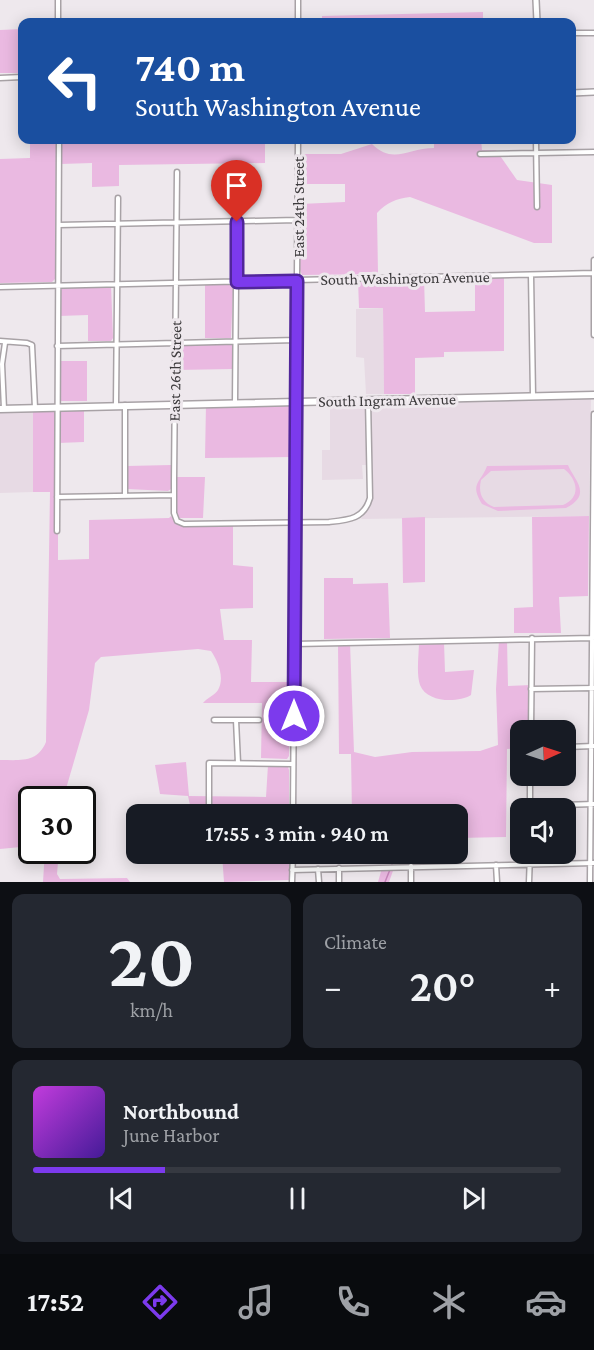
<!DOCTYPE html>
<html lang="en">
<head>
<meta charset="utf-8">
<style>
	body { margin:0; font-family:"Crimson Pro",serif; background:#242831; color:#f1f3f6; height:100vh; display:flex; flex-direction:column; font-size:22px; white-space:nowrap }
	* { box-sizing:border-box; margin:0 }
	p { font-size:20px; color:#9ea1a6 }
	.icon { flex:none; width:33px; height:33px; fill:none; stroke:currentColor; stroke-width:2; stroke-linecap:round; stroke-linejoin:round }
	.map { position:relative; height:882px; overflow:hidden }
	.details { display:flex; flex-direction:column; gap:12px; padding:12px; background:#0d0f14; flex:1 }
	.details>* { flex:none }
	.top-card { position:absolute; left:18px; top:18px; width:558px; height:126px; border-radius:12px; box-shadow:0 3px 15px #0003; background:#1a4fa0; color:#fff; overflow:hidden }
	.needle { width:39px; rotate:87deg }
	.buttons { position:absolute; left:510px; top:720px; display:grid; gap:12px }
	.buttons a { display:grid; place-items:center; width:66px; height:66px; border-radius:12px; background:#171b24; box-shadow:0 3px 15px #0003; font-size:30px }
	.speed { position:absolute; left:18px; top:786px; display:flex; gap:12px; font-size:30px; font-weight:700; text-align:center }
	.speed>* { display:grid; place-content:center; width:78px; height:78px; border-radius:50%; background:#171b24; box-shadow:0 3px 15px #0003; line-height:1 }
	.speed .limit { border:3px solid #111; border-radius:9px; background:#fff; color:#111 }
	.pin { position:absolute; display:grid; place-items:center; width:51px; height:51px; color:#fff; margin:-62px -26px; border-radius:50% 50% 50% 0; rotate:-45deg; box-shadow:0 0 6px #0007 }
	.pin .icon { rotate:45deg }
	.me { position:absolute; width:66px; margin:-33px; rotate:0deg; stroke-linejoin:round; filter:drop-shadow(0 0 4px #0008) }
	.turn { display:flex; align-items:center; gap:21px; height:126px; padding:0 18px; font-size:27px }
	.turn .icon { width:78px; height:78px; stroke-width:2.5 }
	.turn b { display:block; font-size:42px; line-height:51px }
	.big { font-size:45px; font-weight:600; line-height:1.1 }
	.details .widget { flex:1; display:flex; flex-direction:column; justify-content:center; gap:9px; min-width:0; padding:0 21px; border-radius:12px; background:#242831 }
	.details .dial { align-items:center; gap:0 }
	.dial b { font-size:78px; line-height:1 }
	.song { display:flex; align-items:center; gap:18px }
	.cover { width:72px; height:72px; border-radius:9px; background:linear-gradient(135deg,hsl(290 70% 55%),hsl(260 70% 35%)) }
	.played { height:6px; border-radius:3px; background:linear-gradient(90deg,#7c3aed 25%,#363941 25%) }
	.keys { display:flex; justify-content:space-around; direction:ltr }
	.heat { display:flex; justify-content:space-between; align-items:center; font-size:33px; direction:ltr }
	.details .tiles { flex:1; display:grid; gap:12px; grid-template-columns:1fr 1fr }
	.widget:last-child { grid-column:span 2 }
	.trip { position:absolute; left:126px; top:804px; width:342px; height:60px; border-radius:12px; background:#171b24; box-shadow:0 3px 15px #0003; font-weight:600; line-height:60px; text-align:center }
	.tab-bar { display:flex; height:96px; justify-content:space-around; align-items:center; background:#090b0e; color:#9ea1a6 }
	.tab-bar .icon { width:42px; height:42px }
	.tab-bar .current { color:#7c3aed }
	.tab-bar b { font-size:27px; color:#f1f3f6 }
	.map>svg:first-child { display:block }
</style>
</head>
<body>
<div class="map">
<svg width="594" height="882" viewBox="0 0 594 882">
	<rect width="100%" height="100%" fill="#eee8ed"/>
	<path fill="#e7dae4" d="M 383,308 L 384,394 L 366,394 L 364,358 L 356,357 L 356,309 Z
		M 591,398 L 589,516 L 361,519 L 372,502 L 370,402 Z
		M 330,402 L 366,402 L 366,465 L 362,465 L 363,479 L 322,480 L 322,450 L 330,450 Z
		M 0,409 L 33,409 L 33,492 L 0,493 Z"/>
	<path fill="#eab9e1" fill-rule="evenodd" d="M 483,12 L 483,22 L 322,22 L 322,16 Z
		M 22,29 L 22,73 L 0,73 L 0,30 Z
		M 30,140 L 56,140 L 55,279 L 52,282 L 0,283 L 0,159 L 30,158 Z
		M 62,140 L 265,140 L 265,163 L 119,165 L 119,186 L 92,187 L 92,163 L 61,164 Z
		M 434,140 L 481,140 L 482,150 L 496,150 L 517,180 L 552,185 L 552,243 L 534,243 L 410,197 C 396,199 387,202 377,213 L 378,274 L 302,275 L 299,268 L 300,204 L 345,202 L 345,184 L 300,184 L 300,154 L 341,154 L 372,144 C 393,165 408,148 434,148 Z
		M 475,276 L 504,276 L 504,351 L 444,352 L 444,357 L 415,358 L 415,394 L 384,394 L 383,308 L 359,308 L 358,280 L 424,278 L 425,312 L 475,311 Z
		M 205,284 L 231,284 L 233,287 L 231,338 L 205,338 Z
		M 111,285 L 113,338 L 111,341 L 88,341 L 88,315 L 59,316 L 59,288 Z
		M 177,343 L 232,343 L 232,369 L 177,370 Z
		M 58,361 L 87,361 L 87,401 L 59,401 Z
		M 288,403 L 292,409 L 291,457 L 205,458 L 206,404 Z
		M 84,407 L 84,442 L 58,443 L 58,410 Z
		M 33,409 L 54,409 L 55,413 L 55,521 L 58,525 L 58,560 L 89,559 L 89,520 L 169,518 L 171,516 L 175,521 L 182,523 L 233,522 L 233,565 L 253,567 L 253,608 L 220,609 L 224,640 L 252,640 L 251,682 L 290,682 L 289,756 L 287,759 L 261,758 L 262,703 L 203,703 C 207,698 215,695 218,690 C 225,678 218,661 211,651 L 198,649 L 101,657 L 95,663 L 89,710 L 63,799 L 32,800 L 31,846 L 0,849 L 0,760 C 21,760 37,763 46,742 L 50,492 L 33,492 Z
		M 171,465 L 171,489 L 168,491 L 127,489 L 127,466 Z
		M 568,465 C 574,480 593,494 566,508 L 498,511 L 482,504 C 469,483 481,483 487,466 ZM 564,469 C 577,479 582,497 563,505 L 494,507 C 482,502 478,493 481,480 L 491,471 Z
		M 175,477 L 205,477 L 203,518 L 176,518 Z
		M 589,516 L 588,596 L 559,597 L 561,633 L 514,633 L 514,608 L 533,607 L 532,517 Z
		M 425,517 L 425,582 L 403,583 L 402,518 Z
		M 324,578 L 353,578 L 353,584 L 388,583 L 390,638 L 324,639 Z
		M 499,640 L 507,640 L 508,686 L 531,685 L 530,730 L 520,730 L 520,748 L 507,749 L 506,837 L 458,838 L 458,814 L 352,814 L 351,754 L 339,754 L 338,643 L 350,643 L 354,752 L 375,757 L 412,752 L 480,751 L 498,745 L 496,689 Z
		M 419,641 L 444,642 L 445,672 L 474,670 L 471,695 C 458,703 427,703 420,685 C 416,673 419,654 419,641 Z
		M 186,762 L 189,796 L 266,797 L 268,765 L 287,764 L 289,770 L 289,814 L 192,814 L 188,796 L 160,794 L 155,765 Z
		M 45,850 L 59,851 L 57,874 L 60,879 L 127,878 L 130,882 L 43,882 Z
		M 222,854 L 289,854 L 289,880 L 224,882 Z
		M 383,854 L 418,854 L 417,862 L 383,862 Z
		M 382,868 L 394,868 L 389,882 L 378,882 Z"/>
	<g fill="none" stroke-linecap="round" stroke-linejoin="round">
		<path stroke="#c785bb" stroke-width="1.5" d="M 385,882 L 393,862 L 411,858 L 412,854"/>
		<g stroke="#a8a2a6" stroke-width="7">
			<path id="minor" d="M 58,0 L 58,22
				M 298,0 L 298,22
				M 572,33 L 594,33
				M 0,78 L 22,77
				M 536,140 L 537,207
				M 480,154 L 594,152
				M 177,172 L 174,481 L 174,513 L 177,521 L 184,524 L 329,522 C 349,520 364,519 370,498 L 368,400
				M 59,225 L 297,220
				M 594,260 L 594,335
				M 531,275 L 533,396
				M 0,287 L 594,273
				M 0,341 L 27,343 L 32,345 L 35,408
				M 57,346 L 297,340
				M 235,403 L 237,165
				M 116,405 L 118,198
				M 4,409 L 2,364 L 5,343
				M 125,496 L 125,405
				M 57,497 L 174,495
				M 57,531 L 59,140
				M 294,644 L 593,638
				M 531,689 L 594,688
				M 214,720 L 259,720
				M 236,720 L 238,763
				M 531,730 L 532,638
				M 566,747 L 594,746
				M 530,806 L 594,804
				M 530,808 L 530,776
				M 209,814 L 209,763 L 293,764
				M 217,814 L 293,813
				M 293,814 L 298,140
				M 496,865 L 497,882
				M 318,869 L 319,882
				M 292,870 L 594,863
				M 292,882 L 293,854
				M 339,882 L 339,868
				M 411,882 L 411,866
				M 529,882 L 530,854
				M 590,882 L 594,414"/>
		</g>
		<g stroke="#a8a2a6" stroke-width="8">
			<path id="tertiary" d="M 536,0 L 537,22
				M 572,93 L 594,92"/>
		</g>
		<g stroke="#a8a2a6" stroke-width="9">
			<path id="secondary" d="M 0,409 L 594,395"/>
		</g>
		<use href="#minor" stroke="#fff" stroke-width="4"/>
		<use href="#tertiary" stroke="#fff" stroke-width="5"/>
		<use href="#secondary" stroke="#fff" stroke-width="6"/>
	</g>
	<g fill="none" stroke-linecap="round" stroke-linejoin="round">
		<g stroke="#51269a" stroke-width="15">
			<path id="route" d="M 237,222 L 237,282 L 297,281 L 294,716"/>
		</g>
		<use href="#route" stroke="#7c3aed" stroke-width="10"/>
	</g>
	<g text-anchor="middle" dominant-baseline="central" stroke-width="6" stroke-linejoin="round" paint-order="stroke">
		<g font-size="16" fill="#3c3a3c" stroke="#eee8ed">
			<text transform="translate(298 207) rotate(-90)">East 24th Street</text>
			<text transform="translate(405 278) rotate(-1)">South Washington Avenue</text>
			<text transform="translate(175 371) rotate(-89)">East 26th Street</text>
			<text transform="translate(387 400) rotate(-1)">South Ingram Avenue</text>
		</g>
	</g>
</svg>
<div class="buttons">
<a><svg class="needle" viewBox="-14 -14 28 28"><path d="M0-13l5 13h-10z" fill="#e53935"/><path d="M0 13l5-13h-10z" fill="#9ea1a6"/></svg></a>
<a><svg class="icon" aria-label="sound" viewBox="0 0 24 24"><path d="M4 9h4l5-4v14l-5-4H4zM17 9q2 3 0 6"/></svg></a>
</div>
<div class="speed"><div class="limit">30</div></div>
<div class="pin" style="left:237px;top:222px;background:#d93025"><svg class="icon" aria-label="arrive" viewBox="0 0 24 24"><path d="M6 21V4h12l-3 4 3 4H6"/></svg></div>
<svg class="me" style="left:294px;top:716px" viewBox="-20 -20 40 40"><circle r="17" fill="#7c3aed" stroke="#fff" stroke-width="3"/><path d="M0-11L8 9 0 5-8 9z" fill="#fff"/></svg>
<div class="trip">17:55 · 3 min · 940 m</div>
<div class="top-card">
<div class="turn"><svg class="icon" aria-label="left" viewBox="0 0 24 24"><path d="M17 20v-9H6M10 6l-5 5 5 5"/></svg><div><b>740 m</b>South Washington Avenue</div></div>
</div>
</div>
<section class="details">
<div class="tiles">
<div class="widget dial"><b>20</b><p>km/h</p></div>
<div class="widget"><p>Climate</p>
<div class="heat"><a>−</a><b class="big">20°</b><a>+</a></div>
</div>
<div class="widget">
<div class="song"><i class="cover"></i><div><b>Northbound</b><p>June Harbor</p></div></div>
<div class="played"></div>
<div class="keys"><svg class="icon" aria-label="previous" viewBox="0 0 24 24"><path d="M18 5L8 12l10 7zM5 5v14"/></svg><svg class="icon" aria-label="pause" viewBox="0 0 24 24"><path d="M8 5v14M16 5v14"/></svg><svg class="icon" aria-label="next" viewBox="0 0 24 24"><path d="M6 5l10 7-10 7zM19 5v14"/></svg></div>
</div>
</div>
</section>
<nav class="tab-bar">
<b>17:52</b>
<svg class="icon current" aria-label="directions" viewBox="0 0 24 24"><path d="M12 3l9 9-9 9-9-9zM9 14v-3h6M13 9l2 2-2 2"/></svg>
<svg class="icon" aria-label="music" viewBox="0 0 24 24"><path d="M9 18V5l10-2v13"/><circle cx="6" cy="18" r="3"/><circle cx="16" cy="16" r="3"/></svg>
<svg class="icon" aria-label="phone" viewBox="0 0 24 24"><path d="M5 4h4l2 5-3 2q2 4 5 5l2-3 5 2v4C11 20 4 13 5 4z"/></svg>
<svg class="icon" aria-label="climate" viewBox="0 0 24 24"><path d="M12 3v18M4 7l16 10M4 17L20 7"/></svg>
<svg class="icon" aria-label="car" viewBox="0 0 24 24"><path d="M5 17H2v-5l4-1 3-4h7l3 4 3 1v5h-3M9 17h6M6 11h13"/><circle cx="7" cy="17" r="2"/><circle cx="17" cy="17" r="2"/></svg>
</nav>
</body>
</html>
